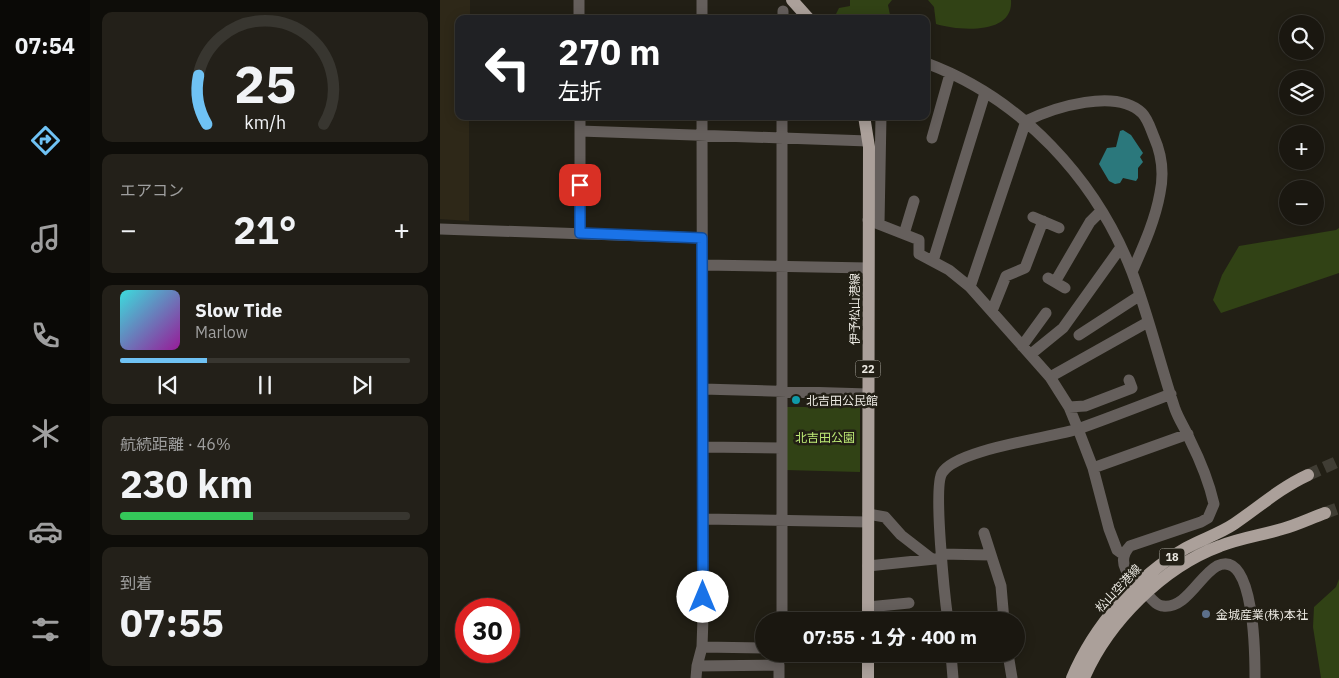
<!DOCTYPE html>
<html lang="ja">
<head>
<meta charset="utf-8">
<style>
	body { margin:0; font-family:"IBM Plex Sans","Noto Sans JP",sans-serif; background:#232019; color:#f1f3f6; height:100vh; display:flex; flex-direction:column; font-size:19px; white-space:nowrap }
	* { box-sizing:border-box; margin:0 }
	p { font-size:16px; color:#9f9f9f }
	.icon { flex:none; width:28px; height:28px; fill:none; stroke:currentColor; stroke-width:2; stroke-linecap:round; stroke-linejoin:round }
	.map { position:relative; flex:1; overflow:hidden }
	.panel { display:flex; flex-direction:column; gap:12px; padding:12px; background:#0e0d09; width:350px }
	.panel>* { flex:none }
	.top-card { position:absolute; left:15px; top:15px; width:475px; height:105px; border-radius:10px; box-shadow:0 2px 12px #0003,0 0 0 1px #383630; background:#202124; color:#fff; overflow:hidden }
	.buttons { position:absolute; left:839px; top:15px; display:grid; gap:10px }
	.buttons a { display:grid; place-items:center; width:45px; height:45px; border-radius:50%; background:#1a1710; box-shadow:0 2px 12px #0003,0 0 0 1px #383630; font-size:25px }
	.speed { position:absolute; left:15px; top:598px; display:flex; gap:10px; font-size:25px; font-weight:700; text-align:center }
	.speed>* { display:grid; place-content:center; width:65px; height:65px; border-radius:50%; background:#1a1710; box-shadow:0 2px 12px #0003,0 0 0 1px #383630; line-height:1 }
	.speed .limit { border:8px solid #d22; background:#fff; color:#111 }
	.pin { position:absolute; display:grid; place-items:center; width:42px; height:42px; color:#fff; margin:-21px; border-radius:10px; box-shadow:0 2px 8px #0006 }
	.me { position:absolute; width:55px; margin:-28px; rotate:0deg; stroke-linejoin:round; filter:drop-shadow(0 0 4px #0008) }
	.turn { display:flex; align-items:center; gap:18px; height:105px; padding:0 20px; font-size:22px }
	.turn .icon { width:65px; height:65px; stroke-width:2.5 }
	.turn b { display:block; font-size:35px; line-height:42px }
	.big { font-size:38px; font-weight:800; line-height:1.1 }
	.panel .card { flex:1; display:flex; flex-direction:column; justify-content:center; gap:8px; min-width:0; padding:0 18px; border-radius:10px; background:#232019 }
	.panel .dial { align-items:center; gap:0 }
	.dial svg { height:130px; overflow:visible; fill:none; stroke:#383630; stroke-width:7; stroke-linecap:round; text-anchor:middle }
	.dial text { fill:#f1f3f6; stroke:none }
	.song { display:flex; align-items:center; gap:15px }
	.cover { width:60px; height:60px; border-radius:8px; background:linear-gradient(135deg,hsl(180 70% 55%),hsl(300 70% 35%)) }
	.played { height:5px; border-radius:2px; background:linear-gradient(90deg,#6fc2f4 30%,#383630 30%) }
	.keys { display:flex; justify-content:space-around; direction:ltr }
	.heat { display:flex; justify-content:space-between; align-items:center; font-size:28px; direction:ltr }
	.charge { height:8px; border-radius:4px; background:linear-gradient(90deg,#34c759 46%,#383630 0) }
	.trip { position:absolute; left:315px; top:612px; width:270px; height:50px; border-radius:25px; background:#1a1710; box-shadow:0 2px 12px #0003,0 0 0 1px #383630; font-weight:800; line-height:50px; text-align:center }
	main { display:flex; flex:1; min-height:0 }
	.tab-bar { display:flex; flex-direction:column; width:90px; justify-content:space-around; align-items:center; background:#0a0906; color:#9f9f9f }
	.tab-bar .icon { width:35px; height:35px }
	.tab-bar .active { color:#6fc2f4 }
	.tab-bar b { font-size:22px; color:#f1f3f6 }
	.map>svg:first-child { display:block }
</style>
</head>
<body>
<main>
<nav class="tab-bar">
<b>07:54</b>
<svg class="icon active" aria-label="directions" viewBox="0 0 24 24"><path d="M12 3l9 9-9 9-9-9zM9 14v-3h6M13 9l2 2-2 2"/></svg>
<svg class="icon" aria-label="music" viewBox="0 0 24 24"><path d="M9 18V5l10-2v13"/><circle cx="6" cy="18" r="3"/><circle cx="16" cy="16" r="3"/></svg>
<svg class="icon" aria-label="phone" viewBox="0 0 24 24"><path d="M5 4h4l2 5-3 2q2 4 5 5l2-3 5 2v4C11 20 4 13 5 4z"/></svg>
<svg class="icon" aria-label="climate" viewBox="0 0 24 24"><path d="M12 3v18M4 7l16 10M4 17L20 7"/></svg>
<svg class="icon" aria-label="car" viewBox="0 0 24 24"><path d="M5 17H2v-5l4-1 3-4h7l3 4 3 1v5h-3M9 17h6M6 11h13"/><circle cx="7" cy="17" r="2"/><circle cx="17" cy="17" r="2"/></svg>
<svg class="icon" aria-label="filters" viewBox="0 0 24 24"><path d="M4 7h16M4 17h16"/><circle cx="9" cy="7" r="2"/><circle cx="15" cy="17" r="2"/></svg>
</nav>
<section class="panel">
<div class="card dial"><svg viewBox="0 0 100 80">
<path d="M14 69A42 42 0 1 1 86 69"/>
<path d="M14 69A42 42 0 0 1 9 39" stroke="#6fc2f4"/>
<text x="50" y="56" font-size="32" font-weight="700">25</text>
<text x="50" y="72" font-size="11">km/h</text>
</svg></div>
<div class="card"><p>エアコン</p>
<div class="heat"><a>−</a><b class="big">21°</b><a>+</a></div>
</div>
<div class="card">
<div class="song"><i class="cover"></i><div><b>Slow Tide</b><p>Marlow</p></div></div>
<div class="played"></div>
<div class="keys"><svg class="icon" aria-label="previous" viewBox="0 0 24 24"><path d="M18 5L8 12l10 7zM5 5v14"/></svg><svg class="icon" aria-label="pause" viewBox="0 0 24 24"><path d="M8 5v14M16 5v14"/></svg><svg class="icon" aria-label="next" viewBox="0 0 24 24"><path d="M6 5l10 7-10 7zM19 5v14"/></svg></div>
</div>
<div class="card"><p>航続距離 · 46%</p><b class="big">230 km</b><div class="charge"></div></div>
<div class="card"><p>到着</p><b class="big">07:55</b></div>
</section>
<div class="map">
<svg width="899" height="678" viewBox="0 0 899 678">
	<rect width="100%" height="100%" fill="#221f15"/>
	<path fill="#2e2818" d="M 0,0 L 30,0 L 30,19 L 19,19 L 19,116 L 29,116 L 29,221 L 0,219 Z"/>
	<path fill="#314215" d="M 410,0 L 472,0 L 452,0 L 448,5 L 450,15 L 456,19 L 418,17 L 398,19 L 395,16 L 399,8 L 410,6 Z
		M 488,0 L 571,0 C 574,35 519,31 496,24 L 494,7 Z
		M 899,228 L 899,273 L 781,313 L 773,300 L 782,275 L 799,246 L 896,230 Z
		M 369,397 L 420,398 L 420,472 L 345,470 L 345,407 L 368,407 Z
		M 899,579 L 899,678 L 881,678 L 873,627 L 874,607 L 896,587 Z"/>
	<path fill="#2b787c" d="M 683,130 L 691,135 L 703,153 L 700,157 L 703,162 L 698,168 L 698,178 L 696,181 L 683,178 L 680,183 L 675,184 L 669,181 L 659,164 L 667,148 L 676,147 L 680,131 Z"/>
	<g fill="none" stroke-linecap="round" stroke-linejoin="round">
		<path stroke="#403d34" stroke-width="12" stroke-dasharray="12 6" stroke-linecap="butt" d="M 868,475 L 899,461
			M 885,513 L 899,508"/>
		<path stroke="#655f5c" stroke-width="11" d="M 139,0 L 139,19
			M 262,19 L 262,0
			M 343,19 L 343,11
			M 486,63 C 581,98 656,179 692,272 C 709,317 720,364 735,409 C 739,420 746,430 750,440 C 760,460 769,482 774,504 L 768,518 L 761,522 L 690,546 C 673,564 693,580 706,593 C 711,598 716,606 723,606 C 746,609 759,576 777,566 C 815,547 815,658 815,678
			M 140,116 L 140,233
			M 342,116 L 342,621
			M 140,131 L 428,141
			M 492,138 L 510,74
			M 593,217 L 619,228
			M 428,220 L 479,240 L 479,254 L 509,270 L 530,287 L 610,377 L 629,407 L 638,429 L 653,468 L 669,529 L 677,550 L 684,555
			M 439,224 L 441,116
			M 0,229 L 262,238
			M 464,234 L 474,201
			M 493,261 L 545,93
			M 263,265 L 428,268
			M 608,278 L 625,288
			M 615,282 L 650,222 L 661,211
			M 530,287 L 586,121 C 615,107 676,88 702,113 C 708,119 711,130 714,137 C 722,155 724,174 720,193 C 715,221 703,247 692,272
			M 552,311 L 566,276 L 585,268 L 603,221
			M 639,335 L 699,296
			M 582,346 L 606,313
			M 591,354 L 623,328 L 681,247
			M 610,377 L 708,322
			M 263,389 L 428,394
			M 629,407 L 645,406 L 692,388 L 689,380
			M 263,447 L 342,448
			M 653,468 L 748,434
			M 428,514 L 445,517 L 461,535 L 492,559
			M 263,519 L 428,522
			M 544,533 L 561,586 L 564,621
			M 501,554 L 551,555
			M 428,566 L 495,559
			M 428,607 L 469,603
			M 508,621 C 505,599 493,487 502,473 C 516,449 610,438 638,429 C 669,418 700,406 731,394
			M 262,647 L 324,648
			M 511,654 L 513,678
			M 568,654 L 572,678
			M 257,666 L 339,665 L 339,678
			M 256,678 L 257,666 L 262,647 L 263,617 L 262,116"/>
		<path stroke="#aba09a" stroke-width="12" d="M 352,0 L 369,19
			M 424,116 L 429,147 L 428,621
			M 428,654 L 428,678
			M 632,678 C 654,626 697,576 746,548 C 762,539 779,534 794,524 C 819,507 840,488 868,475
			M 644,678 C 668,622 723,567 780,546 C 800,538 822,535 842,529 C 857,525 871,518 885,513"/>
	</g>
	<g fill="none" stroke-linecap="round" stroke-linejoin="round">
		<g stroke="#114b97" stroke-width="12">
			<path id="route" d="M 140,185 L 140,233 L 262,238 L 263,597"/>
		</g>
		<use href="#route" stroke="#1a73e8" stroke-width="9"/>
	</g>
	<circle fill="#0f9aa8" stroke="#221f15" stroke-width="2" cx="356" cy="400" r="5"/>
	<circle fill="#5c6f8a" stroke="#221f15" stroke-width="2" cx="766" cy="614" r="5"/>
	<g text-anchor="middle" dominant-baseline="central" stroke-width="5" stroke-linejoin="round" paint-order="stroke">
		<g fill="#221f15" stroke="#afaca4" stroke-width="1">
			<rect x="415.5" y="360.5" width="25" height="17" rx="4"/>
			<rect x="719.5" y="548.5" width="25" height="17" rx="4"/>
		</g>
		<g font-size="11" font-weight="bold" fill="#ebe9e2">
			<text x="428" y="369">22</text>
			<text x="732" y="557">18</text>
		</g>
		<g font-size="12" fill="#ebe9e2" stroke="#221f15">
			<text transform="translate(414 309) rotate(-90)">伊予松山港線</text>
			<text transform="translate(678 588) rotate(-47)">松山空港線</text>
		</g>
		<g font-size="12" fill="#ebe9e2" stroke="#221f15" text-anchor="start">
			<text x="366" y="400">北吉田公民館</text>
			<text x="776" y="614">金城産業(株)本社</text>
		</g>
		<g font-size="12" fill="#bdea76" stroke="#221f15">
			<text x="385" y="437">北吉田公園</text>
		</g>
	</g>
</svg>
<div class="buttons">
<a><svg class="icon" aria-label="search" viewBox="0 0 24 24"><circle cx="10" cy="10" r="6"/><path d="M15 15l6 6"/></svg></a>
<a><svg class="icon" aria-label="layers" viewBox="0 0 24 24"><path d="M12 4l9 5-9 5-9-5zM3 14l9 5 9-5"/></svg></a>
<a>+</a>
<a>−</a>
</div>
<div class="speed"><div class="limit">30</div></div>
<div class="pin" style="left:140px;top:185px;background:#d93025"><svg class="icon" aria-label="arrive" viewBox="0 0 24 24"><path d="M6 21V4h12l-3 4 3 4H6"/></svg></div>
<svg class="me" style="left:263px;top:597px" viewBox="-20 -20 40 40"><circle r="19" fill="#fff"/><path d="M0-13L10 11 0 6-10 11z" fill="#1a73e8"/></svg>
<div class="trip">07:55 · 1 分 · 400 m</div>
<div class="top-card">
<div class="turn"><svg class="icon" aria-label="left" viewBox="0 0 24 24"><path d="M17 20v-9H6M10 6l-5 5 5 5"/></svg><div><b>270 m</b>左折</div></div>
</div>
</div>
</main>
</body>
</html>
